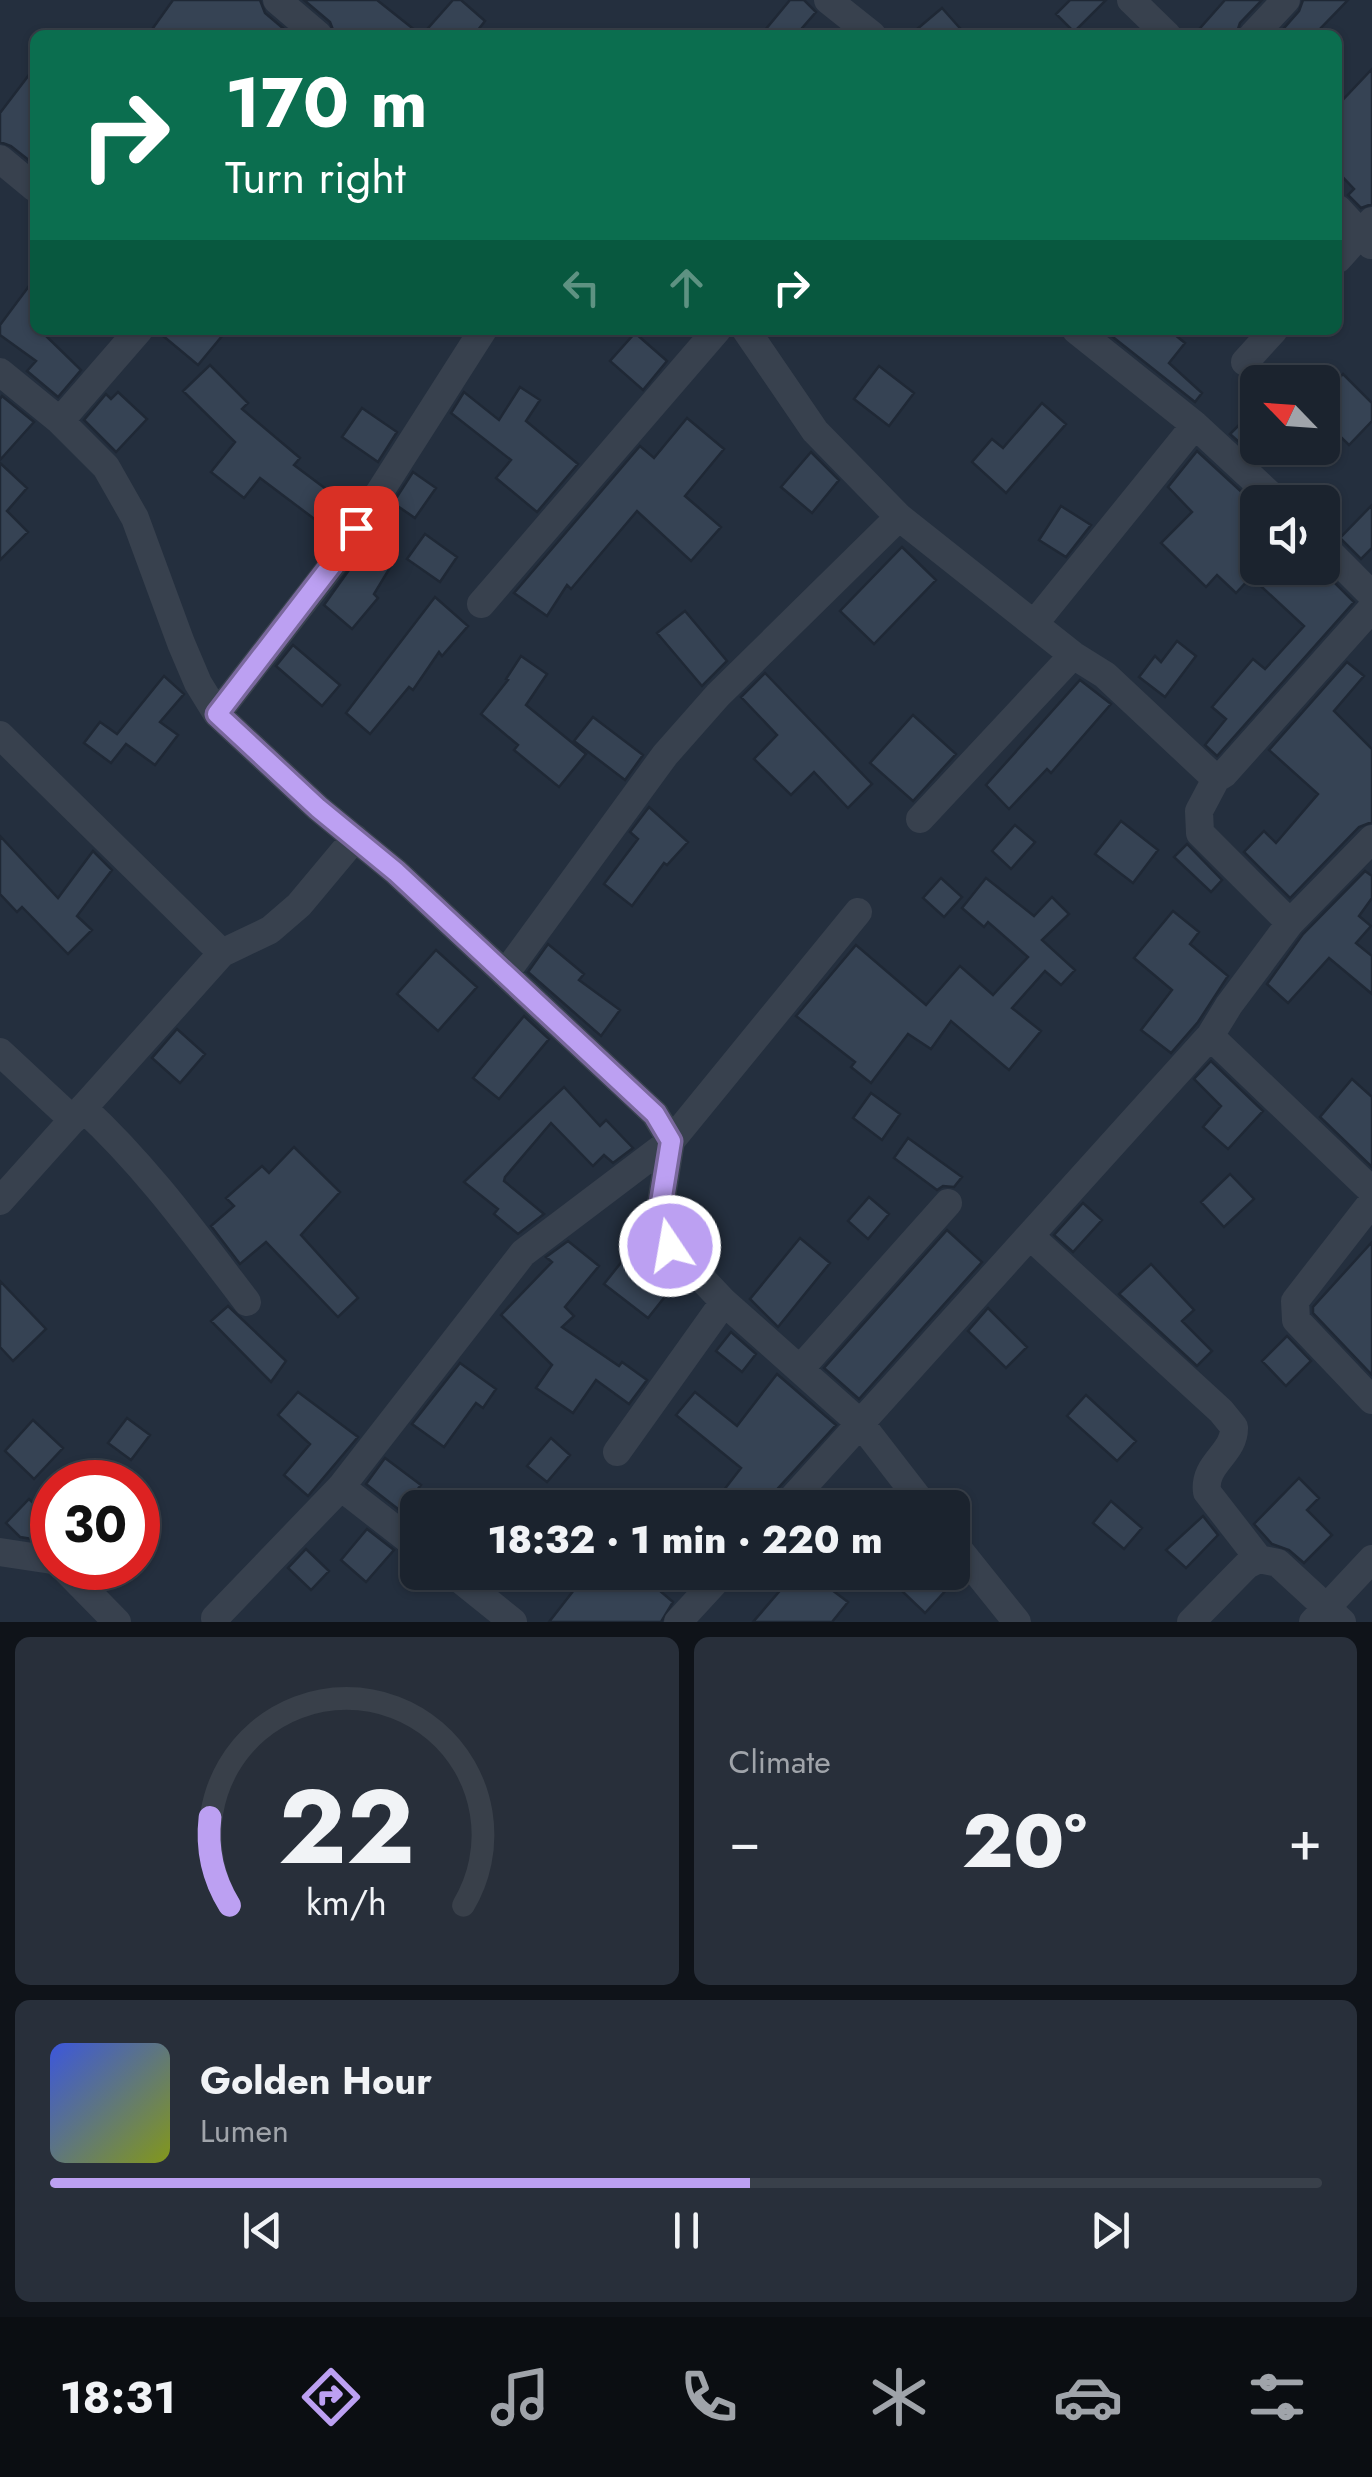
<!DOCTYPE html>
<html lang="en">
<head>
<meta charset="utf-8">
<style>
	body { margin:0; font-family:Jost,sans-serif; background:#282f3a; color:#f1f3f6; height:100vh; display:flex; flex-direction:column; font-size:38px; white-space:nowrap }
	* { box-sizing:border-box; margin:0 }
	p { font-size:32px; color:#a0a4aa }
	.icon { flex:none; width:55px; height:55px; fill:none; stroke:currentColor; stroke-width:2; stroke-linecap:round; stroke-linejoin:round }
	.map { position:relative; height:1622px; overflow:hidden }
	.sheet { display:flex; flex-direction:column; gap:15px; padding:15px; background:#0f1319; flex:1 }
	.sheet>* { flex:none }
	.banner { position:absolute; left:30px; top:30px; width:1312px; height:305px; border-radius:15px; box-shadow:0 2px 8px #0004,0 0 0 2px #39404a; background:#0b6e4f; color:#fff; overflow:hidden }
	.needle { width:65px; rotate:295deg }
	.controls { position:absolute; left:1240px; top:365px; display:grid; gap:20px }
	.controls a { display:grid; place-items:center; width:100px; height:100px; border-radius:15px; background:#1b232e; box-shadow:0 2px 8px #0004,0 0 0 2px #39404a; font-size:50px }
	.speed { position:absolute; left:30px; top:1460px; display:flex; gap:20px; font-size:50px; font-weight:700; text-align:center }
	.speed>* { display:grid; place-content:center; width:130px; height:130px; border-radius:50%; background:#1b232e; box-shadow:0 2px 8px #0004,0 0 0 2px #39404a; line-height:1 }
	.speed .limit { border:15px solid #d22; background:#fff; color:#111 }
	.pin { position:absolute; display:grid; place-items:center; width:85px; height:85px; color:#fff; margin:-42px; border-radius:20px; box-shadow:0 5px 15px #0006 }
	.me { position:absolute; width:110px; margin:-55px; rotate:348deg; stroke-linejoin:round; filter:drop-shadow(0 0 8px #0008) }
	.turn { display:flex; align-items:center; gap:35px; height:210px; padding:0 30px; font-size:45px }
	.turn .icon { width:130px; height:130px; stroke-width:2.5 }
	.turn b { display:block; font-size:70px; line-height:85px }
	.lanes { display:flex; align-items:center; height:95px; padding:0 30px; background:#0003; justify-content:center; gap:50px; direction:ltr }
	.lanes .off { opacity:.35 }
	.big { font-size:75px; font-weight:800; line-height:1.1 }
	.sheet .card { flex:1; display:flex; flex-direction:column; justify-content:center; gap:15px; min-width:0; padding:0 35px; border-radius:15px; background:#282f3a }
	.sheet .dial { align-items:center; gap:0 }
	.dial svg { height:260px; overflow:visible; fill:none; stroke:#39404a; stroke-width:7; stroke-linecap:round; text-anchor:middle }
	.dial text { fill:#f1f3f6; stroke:none }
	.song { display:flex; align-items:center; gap:30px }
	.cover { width:120px; height:120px; border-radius:15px; background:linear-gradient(135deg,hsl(230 70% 55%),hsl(70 70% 35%)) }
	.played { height:10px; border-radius:5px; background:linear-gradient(90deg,#bca0f2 55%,#39404a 55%) }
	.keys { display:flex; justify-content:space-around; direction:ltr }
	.heat { display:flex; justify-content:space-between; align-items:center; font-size:55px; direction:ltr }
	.sheet .tiles { flex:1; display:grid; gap:15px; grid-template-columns:1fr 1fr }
	.card:last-child { grid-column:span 2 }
	.trip { position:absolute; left:400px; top:1490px; width:570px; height:100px; border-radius:15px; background:#1b232e; box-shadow:0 2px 8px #0004,0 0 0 2px #39404a; font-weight:800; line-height:100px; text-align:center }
	.tabs { display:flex; height:160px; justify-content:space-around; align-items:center; background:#0b0e12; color:#a0a4aa }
	.tabs .icon { width:70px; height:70px }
	.tabs .current { color:#bca0f2 }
	.tabs b { font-size:45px; color:#f1f3f6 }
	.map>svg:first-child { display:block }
</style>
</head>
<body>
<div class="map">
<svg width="1372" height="1622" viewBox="0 0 1372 1622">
	<rect width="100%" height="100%" fill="#242f3e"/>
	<path fill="#364354" stroke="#1f2835" stroke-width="2.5" d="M 173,0 L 260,0 L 265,13 L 291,35 L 148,35 Z
		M 304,0 L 377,0 L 421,35 L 335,35 L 330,22 Z
		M 453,0 L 461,0 L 485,21 L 474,35 L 422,35 Z
		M 790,0 L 804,0 L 816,12 L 796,35 L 761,35 Z
		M 1070,0 L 1106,0 L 1074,32 L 1056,14 Z
		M 1225,0 L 1262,0 L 1240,23 L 1236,35 L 1194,35 Z
		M 1303,0 L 1348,0 L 1314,35 L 1278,35 L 1299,11 Z
		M 942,8 L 966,35 L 910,35 Z
		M 35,67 L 35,165 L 11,146 L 0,142 L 0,113 Z
		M 1372,69 L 1372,204 L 1361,208 L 1348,195 L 1354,189 L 1338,172 L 1338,105 Z
		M 35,278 L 35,330 L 40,330 L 81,370 L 58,397 L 27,371 L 36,361 L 0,335 L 0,325 Z
		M 156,330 L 227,330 L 198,365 Z
		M 1104,330 L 1169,330 L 1185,343 L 1169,363 L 1202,393 L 1195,402 Z
		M 635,333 L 667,361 L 643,390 L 610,361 Z
		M 210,365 L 248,403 L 242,409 L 300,458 L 294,465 L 350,507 L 333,533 L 260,478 L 244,498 L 211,472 L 235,442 L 183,391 Z
		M 879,366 L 914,393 L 889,426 L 854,399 Z
		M 1343,374 L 1372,403 L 1372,421 L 1349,445 L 1322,419 L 1322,397 Z
		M 520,387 L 540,400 L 526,421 L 578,464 L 537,512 L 496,478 L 511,460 L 451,413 L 464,392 L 499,420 Z
		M 118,392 L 147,419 L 116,452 L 84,420 L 106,394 L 111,399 Z
		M 2,396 L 34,422 L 0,460 L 0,399 Z
		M 1042,403 L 1066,424 L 1006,493 L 972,462 L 992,439 L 1003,448 Z
		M 1258,406 L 1258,444 L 1250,452 L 1230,434 Z
		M 362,408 L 397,432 L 378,462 L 342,437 Z
		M 687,418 L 724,449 L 685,496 L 721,527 L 691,561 L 637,511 L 571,589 L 567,585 L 547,616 L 514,593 L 640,446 L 654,458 Z
		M 1197,451 L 1258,507 L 1258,568 L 1320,568 L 1354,602 L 1217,756 L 1205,745 L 1226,719 L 1212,707 L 1253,659 L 1265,669 L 1304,626 L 1251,577 L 1236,593 L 1217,575 L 1206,587 L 1161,543 L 1192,512 L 1168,487 Z
		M 811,452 L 839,480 L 812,513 L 781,487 Z
		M 0,463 L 27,488 L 7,511 L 28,532 L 0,560 Z
		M 413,472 L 436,488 L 415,518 L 393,503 Z
		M 1372,505 L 1372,548 L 1361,559 L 1340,538 Z
		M 1061,506 L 1091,525 L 1066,557 L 1039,540 Z
		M 425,534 L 457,557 L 440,582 L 407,559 Z
		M 902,547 L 936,580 L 874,644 L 840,611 Z
		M 364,549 L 391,566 L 374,594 L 378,598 L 352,629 L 324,605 Z
		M 435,597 L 468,626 L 442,656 L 439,652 L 413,690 L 409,687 L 370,734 L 346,713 Z
		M 685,611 L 727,661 L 702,686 L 657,633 Z
		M 1177,641 L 1196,656 L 1165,697 L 1139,677 L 1155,656 L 1161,662 Z
		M 293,645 L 340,685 L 322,706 L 276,666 Z
		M 521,656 L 547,674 L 526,705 L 586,754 L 559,787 L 514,750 L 518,745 L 481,714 L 508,680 L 506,679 Z
		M 1347,662 L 1364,676 L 1334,711 L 1372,749 L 1372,822 L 1359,827 L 1290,898 L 1244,852 L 1264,831 L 1276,843 L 1318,794 L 1269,750 Z
		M 765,673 L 872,784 L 848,808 L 814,772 L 791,795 L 754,759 L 777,735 L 741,697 Z
		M 164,676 L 184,694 L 160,722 L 178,735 L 155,765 L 126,744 L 111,763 L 84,743 L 100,722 L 117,734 Z
		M 1080,680 L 1111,704 L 1051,773 L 1047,769 L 1009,809 L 986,785 Z
		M 913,715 L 956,754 L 913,801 L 870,763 Z
		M 593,717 L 643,755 L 625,780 L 574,741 Z
		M 649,807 L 688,842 L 667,865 L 664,863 L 632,906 L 604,884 L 638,839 L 630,832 Z
		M 1121,821 L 1158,850 L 1133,883 L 1095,854 Z
		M 1015,825 L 1035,842 L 1011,869 L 992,851 Z
		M 0,836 L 58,898 L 93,851 L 112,870 L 77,916 L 92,930 L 68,954 L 22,907 L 17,912 L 0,894 Z
		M 1187,844 L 1222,880 L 1211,892 L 1174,857 Z
		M 1365,871 L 1372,876 L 1372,898 L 1359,916 L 1371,926 L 1356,943 L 1372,956 L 1372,994 L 1329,958 L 1288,1003 L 1267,984 L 1303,934 Z
		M 941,878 L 962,897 L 944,917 L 923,898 Z
		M 986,878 L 1034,916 L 1052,897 L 1069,914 L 1042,940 L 1075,970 L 1061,985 L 1045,971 L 1012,1008 L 1041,1031 L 1009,1070 L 951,1021 L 931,1049 L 908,1034 L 871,1083 L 851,1067 L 855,1062 L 796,1016 L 856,945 L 926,1005 L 960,966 L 993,995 L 1028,957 L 988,922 L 984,927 L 962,908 Z
		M 1173,911 L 1199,932 L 1190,944 L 1228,976 L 1198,1022 L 1171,1053 L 1141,1030 L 1172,990 L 1134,958 Z
		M 548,944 L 584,974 L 579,980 L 620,1010 L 601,1036 L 528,972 Z
		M 436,950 L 477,987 L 438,1031 L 397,994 Z
		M 524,1016 L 549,1039 L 499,1099 L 473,1078 Z
		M 177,1029 L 205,1054 L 180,1083 L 152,1058 Z
		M 1211,1061 L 1263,1111 L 1228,1149 L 1203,1127 L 1221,1106 L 1194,1079 Z
		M 1352,1079 L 1372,1097 L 1372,1167 L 1320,1117 Z
		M 564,1087 L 600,1126 L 606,1120 L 633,1148 L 613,1163 L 604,1155 L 593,1166 L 551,1123 L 505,1177 L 504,1181 L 544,1214 L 518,1234 L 494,1214 L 498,1209 L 464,1182 Z
		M 871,1093 L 900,1114 L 882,1140 L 853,1118 Z
		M 908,1138 L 962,1177 L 954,1187 L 943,1186 L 937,1190 L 894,1158 Z
		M 294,1147 L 340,1192 L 301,1235 L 358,1298 L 338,1317 L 266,1242 L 240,1264 L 211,1226 L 234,1206 L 226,1198 L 262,1166 L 269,1173 Z
		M 1230,1174 L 1254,1199 L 1224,1227 L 1201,1202 Z
		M 869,1197 L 889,1214 L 868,1239 L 848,1221 Z
		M 1083,1203 L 1102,1220 L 1073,1252 L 1054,1235 Z
		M 947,1230 L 982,1262 L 859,1399 L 824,1368 Z
		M 800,1238 L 830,1263 L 778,1327 L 750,1299 Z
		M 568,1241 L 599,1266 L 565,1307 L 574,1316 L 562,1327 L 619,1366 L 622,1362 L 647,1380 L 629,1404 L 596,1380 L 573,1413 L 536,1388 L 552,1365 L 501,1315 L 552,1262 L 546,1257 Z
		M 1372,1242 L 1372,1375 L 1313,1313 L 1313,1307 Z
		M 631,1250 L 675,1284 L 648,1318 L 604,1284 Z
		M 1151,1264 L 1194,1310 L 1182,1321 L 1212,1351 L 1197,1366 L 1119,1294 Z
		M 0,1281 L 46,1329 L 13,1361 L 0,1347 Z
		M 228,1306 L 286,1361 L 271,1382 L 211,1321 Z
		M 988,1308 L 1027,1347 L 1006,1368 L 968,1331 Z
		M 731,1332 L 756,1354 L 742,1372 L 716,1351 Z
		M 1287,1336 L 1311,1361 L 1286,1386 L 1262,1361 Z
		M 460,1363 L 496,1389 L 483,1408 L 476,1403 L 444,1447 L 412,1424 Z
		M 777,1374 L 836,1425 L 771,1496 L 767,1508 L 710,1508 L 741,1468 L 676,1415 L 695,1392 L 737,1426 Z
		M 298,1392 L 358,1437 L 308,1496 L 284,1475 L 310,1444 L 278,1415 Z
		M 1086,1395 L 1136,1441 L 1117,1461 L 1067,1416 Z
		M 127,1418 L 150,1435 L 131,1460 L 108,1443 Z
		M 33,1420 L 63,1448 L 34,1479 L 5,1451 Z
		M 551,1438 L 570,1455 L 547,1482 L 527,1466 Z
		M 385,1458 L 421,1485 L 413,1495 L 418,1498 L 416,1523 L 366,1484 Z
		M 1299,1478 L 1319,1498 L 1307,1510 L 1332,1535 L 1304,1563 L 1289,1550 L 1272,1544 L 1254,1524 Z
		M 29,1499 L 52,1521 L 52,1532 L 44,1541 L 20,1537 L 6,1523 Z
		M 1111,1501 L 1142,1528 L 1124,1549 L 1093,1523 Z
		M 1203,1516 L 1218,1535 L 1186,1568 L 1166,1550 Z
		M 367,1529 L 394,1550 L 366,1582 L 341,1560 Z
		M 306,1549 L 329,1571 L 311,1590 L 288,1568 Z
		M 588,1572 L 638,1572 L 673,1602 L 661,1622 L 549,1622 Z
		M 796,1572 L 808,1572 L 848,1602 L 832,1622 L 753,1622 Z
		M 920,1572 L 955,1572 L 958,1577 L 925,1613 L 903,1592 Z"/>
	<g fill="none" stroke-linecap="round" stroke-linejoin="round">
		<path stroke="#38414e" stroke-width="28" d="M 277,0 L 318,35
			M 828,0 L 872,35
			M 1131,0 L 1167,35
			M 1253,35 L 1286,0
			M 0,159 L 35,188
			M 1338,209 L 1371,245
			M 1338,259 L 1372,221
			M 1076,330 L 1195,425 L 1278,502
			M 1245,362 L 1274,330
			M 0,372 L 60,421 L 106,467 L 135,518 L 181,643 L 198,683 L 217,714 L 318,808 L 396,872 L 655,1114 L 671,1141 L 659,1215 L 671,1246 L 724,1302 L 861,1424 L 926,1508
			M 60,421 L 139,330
			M 899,517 L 1073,655 L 1105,675 L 1216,779 L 1224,774 L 1372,608
			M 1322,545 L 1372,595
			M 481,604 L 717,330
			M 1034,624 L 1195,425
			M 217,714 L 337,559 L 483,330
			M 0,735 L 222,953
			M 1216,779 L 1199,811 L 1200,833 L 1290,923
			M 920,819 L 1073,655
			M 505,974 L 665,755 L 718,695 L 899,517 L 815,431 L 746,330
			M 1210,1036 L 1372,1191
			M 0,1052 L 73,1120
			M 83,1108 C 146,1166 195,1234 247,1302
			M 0,1201 L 222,953 L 270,930 L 299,905 L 355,838
			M 1372,1202 L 1295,1301 L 1296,1320 L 1372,1400
			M 1030,1236 L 1221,1411 L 1234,1427 C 1235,1454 1203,1463 1207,1492 L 1259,1559
			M 800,1369 L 948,1203
			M 617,1452 L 724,1302
			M 341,1487 L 418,1547
			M 784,1508 L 1210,1036 L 1229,1005 L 1290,923 L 1372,839
			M 952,1541 L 1017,1622
			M 0,1552 L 52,1560
			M 64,1568 L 117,1622
			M 451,1572 L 513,1622
			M 215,1618 L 341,1487 L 523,1253 L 671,1141 L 858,912
			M 678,1622 L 724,1572
			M 1191,1622 L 1247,1565 L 1259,1559 L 1278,1563 L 1342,1622
			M 1313,1622 L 1372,1559"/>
	</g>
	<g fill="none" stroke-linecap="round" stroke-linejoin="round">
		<g stroke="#7a689d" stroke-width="25">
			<path id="route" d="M 356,528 L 337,558 L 217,714 L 318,808 L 396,872 L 655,1114 L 671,1141 L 659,1215 L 670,1246"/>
		</g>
		<use href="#route" stroke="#bca0f2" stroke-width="18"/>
	</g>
</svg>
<div class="controls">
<a><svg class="needle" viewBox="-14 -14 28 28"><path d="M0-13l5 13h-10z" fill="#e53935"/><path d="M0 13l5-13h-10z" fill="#a0a4aa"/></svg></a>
<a><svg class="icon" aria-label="sound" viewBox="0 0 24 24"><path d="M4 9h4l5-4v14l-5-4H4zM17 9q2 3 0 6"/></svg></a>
</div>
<div class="speed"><div class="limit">30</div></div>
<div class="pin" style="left:356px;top:528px;background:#d93025"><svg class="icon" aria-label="arrive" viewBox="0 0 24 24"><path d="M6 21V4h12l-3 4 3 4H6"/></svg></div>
<svg class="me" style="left:670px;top:1246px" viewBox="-20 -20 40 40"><circle r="17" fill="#bca0f2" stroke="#fff" stroke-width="3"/><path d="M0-11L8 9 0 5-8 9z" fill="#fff"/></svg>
<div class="trip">18:32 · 1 min · 220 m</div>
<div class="banner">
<div class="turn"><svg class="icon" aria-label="right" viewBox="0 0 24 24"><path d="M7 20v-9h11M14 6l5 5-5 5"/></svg><div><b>170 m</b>Turn right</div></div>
<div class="lanes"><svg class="icon off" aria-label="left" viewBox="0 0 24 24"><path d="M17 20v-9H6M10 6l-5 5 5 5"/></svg><svg class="icon off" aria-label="ahead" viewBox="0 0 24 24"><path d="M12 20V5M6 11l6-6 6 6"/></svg><svg class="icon" aria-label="right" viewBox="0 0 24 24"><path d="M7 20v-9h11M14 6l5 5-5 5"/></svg></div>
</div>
</div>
<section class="sheet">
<div class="tiles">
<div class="card dial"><svg viewBox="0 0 100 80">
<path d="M14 69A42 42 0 1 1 86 69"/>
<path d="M14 69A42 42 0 0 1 8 42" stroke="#bca0f2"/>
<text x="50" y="56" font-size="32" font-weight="700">22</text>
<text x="50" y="72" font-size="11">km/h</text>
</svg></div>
<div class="card"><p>Climate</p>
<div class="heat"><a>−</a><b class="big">20°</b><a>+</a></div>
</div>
<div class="card">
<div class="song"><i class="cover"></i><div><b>Golden Hour</b><p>Lumen</p></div></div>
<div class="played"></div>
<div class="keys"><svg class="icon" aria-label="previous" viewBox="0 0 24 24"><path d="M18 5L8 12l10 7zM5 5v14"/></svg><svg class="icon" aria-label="pause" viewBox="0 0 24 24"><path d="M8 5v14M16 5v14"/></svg><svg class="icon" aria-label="next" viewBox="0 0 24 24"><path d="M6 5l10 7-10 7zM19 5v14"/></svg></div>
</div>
</div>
</section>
<nav class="tabs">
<b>18:31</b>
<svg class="icon current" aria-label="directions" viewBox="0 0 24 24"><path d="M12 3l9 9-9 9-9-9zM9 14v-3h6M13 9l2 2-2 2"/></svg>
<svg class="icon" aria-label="music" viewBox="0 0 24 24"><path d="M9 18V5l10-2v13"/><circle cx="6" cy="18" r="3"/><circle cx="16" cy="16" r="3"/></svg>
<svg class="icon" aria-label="phone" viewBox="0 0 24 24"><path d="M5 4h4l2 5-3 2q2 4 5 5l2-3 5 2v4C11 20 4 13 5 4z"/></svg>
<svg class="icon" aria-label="climate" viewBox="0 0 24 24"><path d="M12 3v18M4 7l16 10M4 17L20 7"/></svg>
<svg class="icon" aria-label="car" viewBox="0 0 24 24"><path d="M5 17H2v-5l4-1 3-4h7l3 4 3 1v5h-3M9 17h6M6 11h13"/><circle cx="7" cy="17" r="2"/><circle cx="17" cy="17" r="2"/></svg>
<svg class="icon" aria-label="filters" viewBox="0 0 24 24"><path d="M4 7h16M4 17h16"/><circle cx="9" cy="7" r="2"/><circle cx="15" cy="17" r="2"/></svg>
</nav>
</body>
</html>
